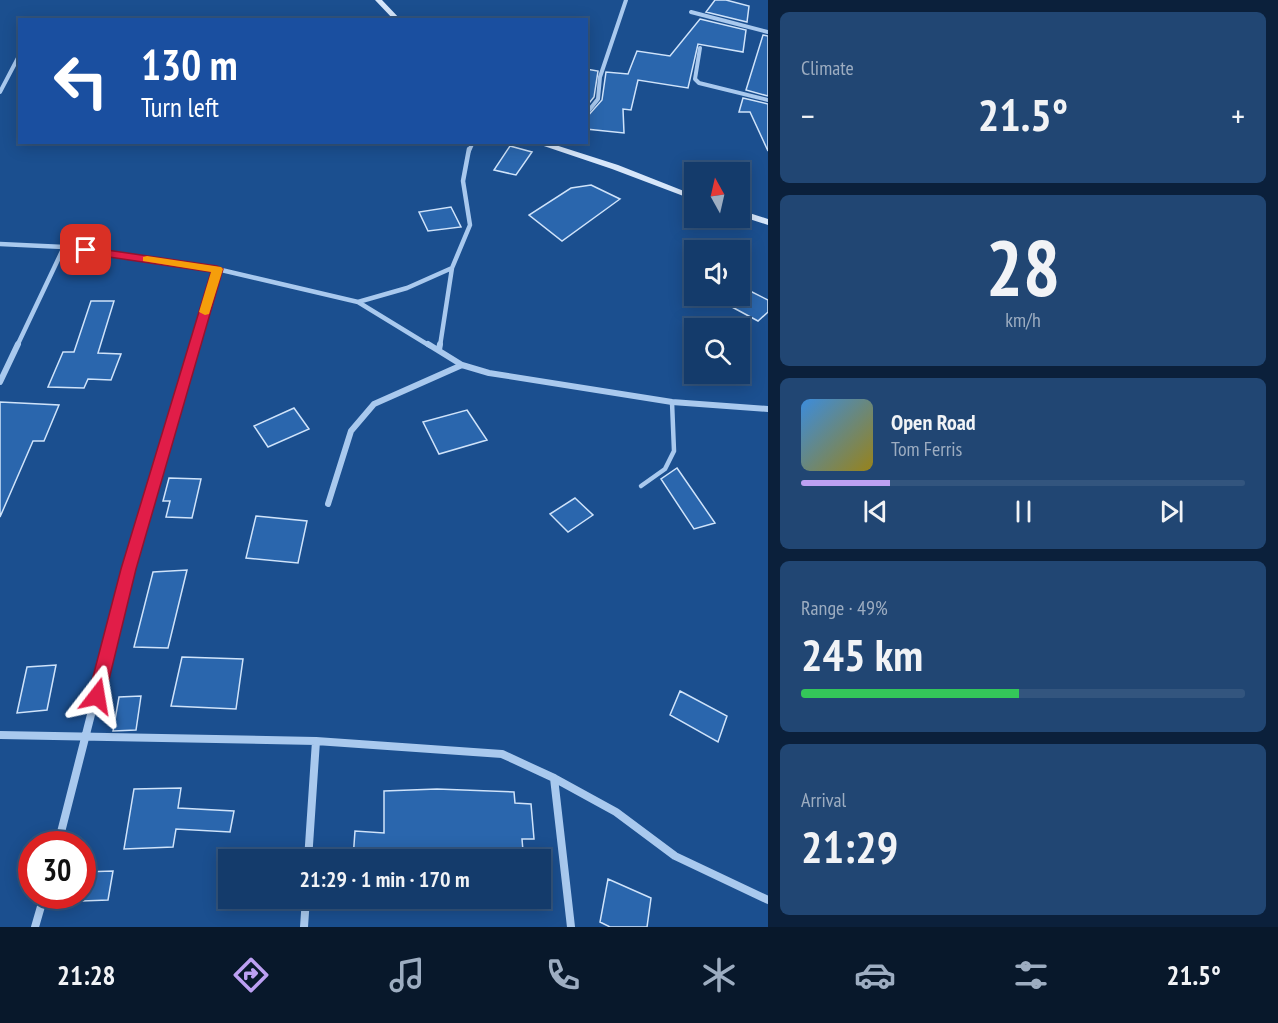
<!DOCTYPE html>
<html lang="en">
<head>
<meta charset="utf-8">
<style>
	body { margin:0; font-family:"PT Sans Narrow",sans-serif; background:#214673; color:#f1f3f6; height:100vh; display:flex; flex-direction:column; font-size:22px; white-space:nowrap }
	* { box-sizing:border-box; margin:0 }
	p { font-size:20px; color:#9dadc1 }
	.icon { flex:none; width:33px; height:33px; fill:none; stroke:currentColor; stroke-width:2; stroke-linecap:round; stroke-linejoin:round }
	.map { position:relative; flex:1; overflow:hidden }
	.drawer { display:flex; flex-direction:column; gap:12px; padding:12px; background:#0b203b; width:510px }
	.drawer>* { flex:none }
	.banner { position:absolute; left:18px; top:18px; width:570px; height:126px; border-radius:0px; box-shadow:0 3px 15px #0003,0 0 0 2px #33557e; background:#1a4fa0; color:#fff; overflow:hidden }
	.needle { width:39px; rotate:352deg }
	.buttons { position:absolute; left:684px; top:162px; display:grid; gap:12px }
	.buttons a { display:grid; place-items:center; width:66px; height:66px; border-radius:0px; background:#143b6b; box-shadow:0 3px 15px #0003,0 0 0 2px #33557e; font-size:30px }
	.speed { position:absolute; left:18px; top:831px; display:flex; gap:12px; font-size:30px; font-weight:700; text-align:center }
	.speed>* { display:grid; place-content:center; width:78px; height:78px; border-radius:50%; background:#143b6b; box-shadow:0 3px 15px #0003,0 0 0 2px #33557e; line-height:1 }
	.speed .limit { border:9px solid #d22; background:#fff; color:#111 }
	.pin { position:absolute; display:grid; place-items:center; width:51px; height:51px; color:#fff; margin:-26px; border-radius:12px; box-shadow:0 3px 9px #0006 }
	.me { position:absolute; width:66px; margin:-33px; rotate:14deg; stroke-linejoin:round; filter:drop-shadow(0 0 4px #0008) }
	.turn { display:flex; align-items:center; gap:21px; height:126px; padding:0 24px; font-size:27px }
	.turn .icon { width:78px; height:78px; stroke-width:2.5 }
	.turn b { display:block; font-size:42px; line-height:51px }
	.big { font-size:45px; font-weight:700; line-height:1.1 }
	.drawer .widget { flex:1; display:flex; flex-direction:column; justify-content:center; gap:9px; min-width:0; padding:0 21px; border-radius:9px; background:#214673 }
	.drawer .dial { align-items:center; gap:0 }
	.dial b { font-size:78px; line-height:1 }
	.song { display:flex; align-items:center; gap:18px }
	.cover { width:72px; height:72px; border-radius:9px; background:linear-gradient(135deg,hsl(210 70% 55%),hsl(50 70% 35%)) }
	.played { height:6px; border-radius:3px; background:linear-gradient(90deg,#bca0f2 20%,#33557e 20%) }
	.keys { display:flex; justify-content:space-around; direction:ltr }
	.heat { display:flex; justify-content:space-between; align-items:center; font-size:33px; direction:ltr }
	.charge { height:9px; border-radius:4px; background:linear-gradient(90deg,#34c759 49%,#33557e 0) }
	.trip { position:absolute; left:218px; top:849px; width:333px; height:60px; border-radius:0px; background:#143b6b; box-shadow:0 3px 15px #0003,0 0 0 2px #33557e; font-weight:700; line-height:60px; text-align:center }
	.tab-bar { display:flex; height:96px; justify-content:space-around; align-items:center; background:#08182b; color:#9dadc1 }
	.tab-bar .icon { width:42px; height:42px }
	.tab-bar .selected { color:#bca0f2 }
	.tab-bar b { font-size:27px; color:#f1f3f6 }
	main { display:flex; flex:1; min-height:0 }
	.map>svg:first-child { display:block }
</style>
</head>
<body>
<main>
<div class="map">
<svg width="768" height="927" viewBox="0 0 768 927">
	<rect width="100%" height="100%" fill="#1b4f8f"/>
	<path fill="#2a66ad" stroke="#cfe3fa" stroke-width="1.5" d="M 715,0 L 726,0 L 749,6 L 747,22 L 706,12 Z
		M 700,19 L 746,30 L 743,52 L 698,44 L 688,88 L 638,80 L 631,110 L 623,109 L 624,133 L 586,129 L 586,118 L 602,100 L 606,72 L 628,74 L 637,51 L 670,56 Z
		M 763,35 L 768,36 L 768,96 L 746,90 Z
		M 586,69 L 598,71 L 594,97 L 586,107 Z
		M 743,98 L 768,104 L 768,151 L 750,112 L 739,112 Z
		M 510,146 L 532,152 L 516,175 L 494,170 Z
		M 591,185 L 620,199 L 562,241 L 529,215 L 571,188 Z
		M 451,207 L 461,227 L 428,231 L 419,212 Z
		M 750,291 L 768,300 L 768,312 L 758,321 L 732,307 Z
		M 91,301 L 114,301 L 98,353 L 121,354 L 111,380 L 88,379 L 84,388 L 48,387 L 63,352 L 74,352 Z
		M 0,402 L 59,405 L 44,441 L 33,441 L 0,517 Z
		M 294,408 L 309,429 L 268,447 L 254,426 Z
		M 467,410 L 487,440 L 439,454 L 423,422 Z
		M 677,468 L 715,523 L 694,529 L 661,479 Z
		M 169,478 L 201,479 L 192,518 L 166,517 L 170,501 L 163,501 Z
		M 575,498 L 593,515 L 568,532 L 550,514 Z
		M 256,516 L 307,521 L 298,563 L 246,558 Z
		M 187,570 L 168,648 L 134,647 L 153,572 Z
		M 182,657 L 243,659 L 236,709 L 171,706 Z
		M 56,665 L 47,710 L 17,713 L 27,667 Z
		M 680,691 L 727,716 L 718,742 L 670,715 Z
		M 141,696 L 136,730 L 113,731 L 119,697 Z
		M 181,788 L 178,808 L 234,811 L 230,832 L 176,829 L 173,847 L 124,849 L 134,789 Z
		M 437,789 L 514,792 L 515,803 L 531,804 L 534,839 L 522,839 L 523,851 L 501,850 L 501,860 L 353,859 L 355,831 L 384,833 L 384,791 Z
		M 113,871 L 108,900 L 82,901 L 82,872 Z
		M 608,879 L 651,898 L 647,927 L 610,927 L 600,922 Z
		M 385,898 L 435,898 L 435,906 L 385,907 Z"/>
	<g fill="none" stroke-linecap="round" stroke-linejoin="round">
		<path stroke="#a9c9ee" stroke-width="4.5" d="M 641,486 L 665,469 L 674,451 L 672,402"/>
		<path stroke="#a9c9ee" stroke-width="4" d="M 691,12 L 768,32
			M 700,48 L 695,79 L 699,83 L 768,100
			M 0,92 L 20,54
			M 586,114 L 598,99 L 600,77 L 626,0
			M 469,151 L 473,142"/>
		<path stroke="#a9c9ee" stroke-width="4.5" d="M 0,244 L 64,247 L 217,269 L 358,302 L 430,346
			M 358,302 L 407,288 L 452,268 L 470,225 L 463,181 L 469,149
			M 17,346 L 64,247
			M 194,346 L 217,269
			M 440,346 L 452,268"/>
		<path stroke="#a9c9ee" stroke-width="6" d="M 428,344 L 462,365 L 489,373 L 672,402 L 768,409
			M 439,350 L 440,344
			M 0,382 L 18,344
			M 328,504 L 351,431 L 374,404 L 462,365
			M 120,599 L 195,344"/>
		<path stroke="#a9c9ee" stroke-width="8" d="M 0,735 L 316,741 L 502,754 L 554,778 L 616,812 L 675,856 L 768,900
			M 554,778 L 571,927
			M 58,844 L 121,597
			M 308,860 L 316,741
			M 35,927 L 44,896
			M 304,927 L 306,898"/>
		<path fill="#d6e6fa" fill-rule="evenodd" d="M 375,0 L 382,0 L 401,20 L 394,20 Z
			M 532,142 L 546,142 L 618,165 L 694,195 L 694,200 L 612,169 Z
			M 740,210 L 768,219 L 768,225 L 740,216 Z"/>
	</g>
	<path fill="#e11d48" stroke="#92132f" stroke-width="1.5" d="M 86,247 L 217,266 L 223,269 L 136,569 L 105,696 L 103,702 L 97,705 L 91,702 L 88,696 L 121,569 L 211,272 L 82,253 L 82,248 Z"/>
	<path fill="#f59e0b" d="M 147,256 L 221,267 L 223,269 L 209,314 L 205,315 L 199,312 L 211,272 L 143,261 L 143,257 Z"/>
</svg>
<div class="buttons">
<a><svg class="needle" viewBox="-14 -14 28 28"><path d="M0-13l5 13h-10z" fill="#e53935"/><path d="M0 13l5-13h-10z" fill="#9dadc1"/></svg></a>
<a><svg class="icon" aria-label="sound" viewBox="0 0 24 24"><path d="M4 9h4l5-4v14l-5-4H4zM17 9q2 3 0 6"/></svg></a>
<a><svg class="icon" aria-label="search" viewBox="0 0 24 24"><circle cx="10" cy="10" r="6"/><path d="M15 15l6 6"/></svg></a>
</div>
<div class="speed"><div class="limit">30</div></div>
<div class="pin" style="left:86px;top:250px;background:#d93025"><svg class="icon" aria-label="arrive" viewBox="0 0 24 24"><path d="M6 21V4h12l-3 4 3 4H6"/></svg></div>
<svg class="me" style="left:97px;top:696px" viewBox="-20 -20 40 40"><path d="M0-17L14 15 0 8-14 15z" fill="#e11d48" stroke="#fff" stroke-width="4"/></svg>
<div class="trip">21:29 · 1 min · 170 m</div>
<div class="banner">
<div class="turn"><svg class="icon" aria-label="left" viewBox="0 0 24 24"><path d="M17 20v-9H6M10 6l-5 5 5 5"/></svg><div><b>130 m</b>Turn left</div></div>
</div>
</div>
<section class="drawer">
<div class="widget"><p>Climate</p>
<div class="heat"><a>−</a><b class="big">21.5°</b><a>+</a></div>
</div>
<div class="widget dial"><b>28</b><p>km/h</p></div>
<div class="widget">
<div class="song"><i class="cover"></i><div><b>Open Road</b><p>Tom Ferris</p></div></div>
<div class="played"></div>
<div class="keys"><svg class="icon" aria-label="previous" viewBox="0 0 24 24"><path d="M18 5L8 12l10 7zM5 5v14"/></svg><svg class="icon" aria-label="pause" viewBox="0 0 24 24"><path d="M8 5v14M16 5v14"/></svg><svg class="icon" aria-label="next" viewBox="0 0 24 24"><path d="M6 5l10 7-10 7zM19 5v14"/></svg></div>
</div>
<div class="widget"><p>Range · 49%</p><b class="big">245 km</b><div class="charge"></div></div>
<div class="widget"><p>Arrival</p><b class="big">21:29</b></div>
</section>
</main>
<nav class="tab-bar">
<b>21:28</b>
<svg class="icon selected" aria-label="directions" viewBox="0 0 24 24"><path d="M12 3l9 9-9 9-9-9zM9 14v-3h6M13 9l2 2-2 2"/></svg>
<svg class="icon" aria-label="music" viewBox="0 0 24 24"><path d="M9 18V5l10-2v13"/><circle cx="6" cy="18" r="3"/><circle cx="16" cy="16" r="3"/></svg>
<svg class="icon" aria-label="phone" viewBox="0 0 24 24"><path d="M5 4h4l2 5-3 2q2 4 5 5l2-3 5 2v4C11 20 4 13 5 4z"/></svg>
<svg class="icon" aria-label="climate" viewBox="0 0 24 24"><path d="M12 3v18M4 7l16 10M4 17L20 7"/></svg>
<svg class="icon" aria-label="car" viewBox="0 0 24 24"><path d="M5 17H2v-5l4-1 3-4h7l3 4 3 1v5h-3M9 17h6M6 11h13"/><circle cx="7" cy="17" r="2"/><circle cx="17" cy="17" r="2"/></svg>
<svg class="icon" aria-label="filters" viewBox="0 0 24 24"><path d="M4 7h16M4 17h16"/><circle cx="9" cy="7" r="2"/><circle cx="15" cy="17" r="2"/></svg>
<b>21.5°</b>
</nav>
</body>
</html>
